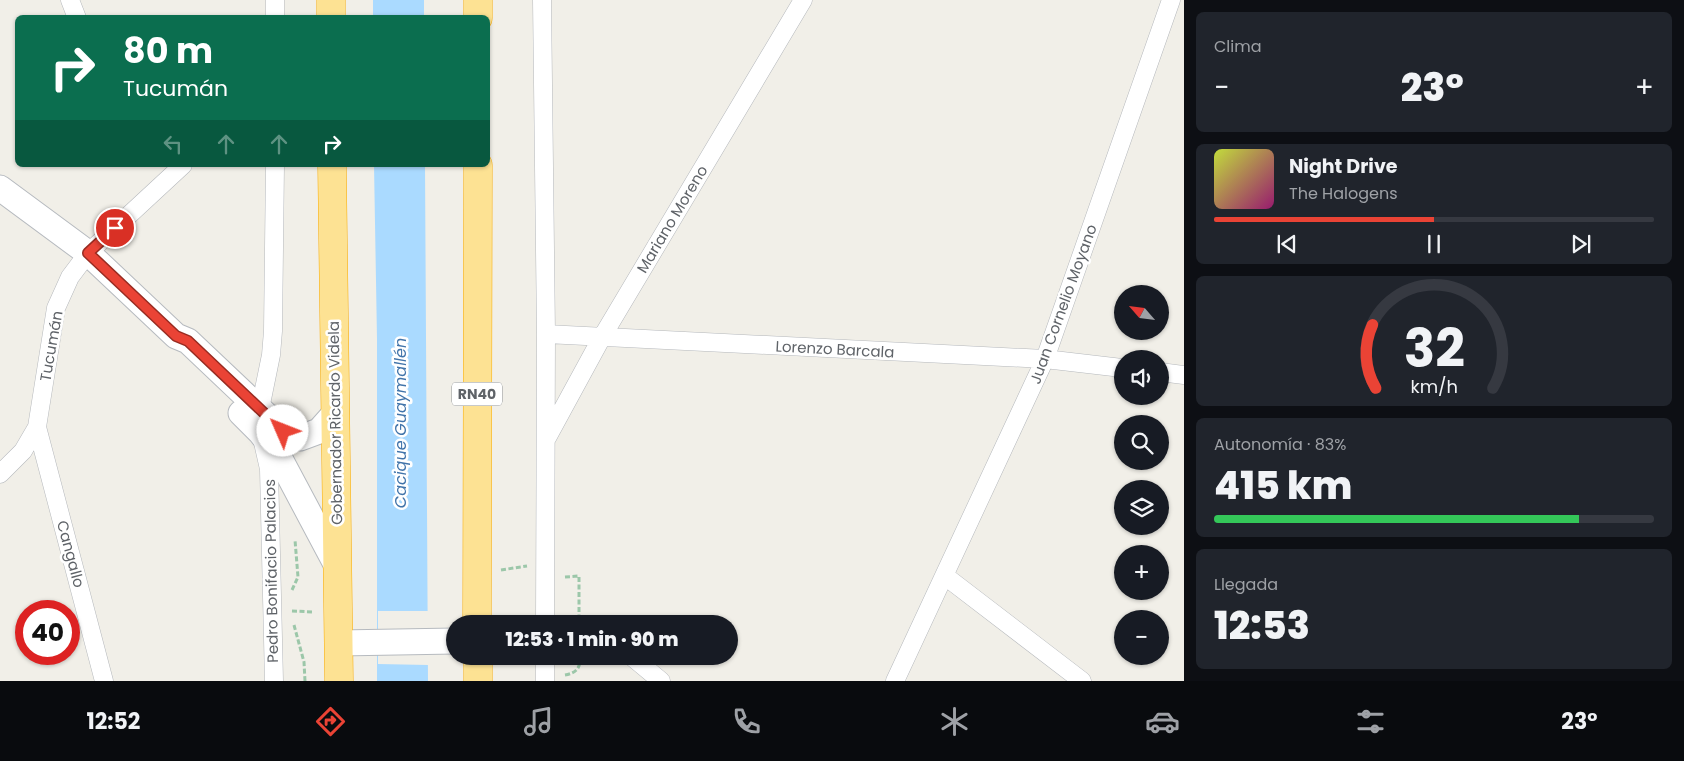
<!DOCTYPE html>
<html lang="es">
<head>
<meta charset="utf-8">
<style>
	body { margin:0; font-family:Poppins,sans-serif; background:#20242c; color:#f1f3f6; height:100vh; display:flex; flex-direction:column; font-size:19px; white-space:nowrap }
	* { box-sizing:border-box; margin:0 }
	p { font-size:16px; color:#9ea1a6 }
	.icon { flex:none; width:28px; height:28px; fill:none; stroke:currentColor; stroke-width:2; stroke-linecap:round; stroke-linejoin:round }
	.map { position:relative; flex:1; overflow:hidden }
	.details { display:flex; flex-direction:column; gap:12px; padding:12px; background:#0d0f14; width:500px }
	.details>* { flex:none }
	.top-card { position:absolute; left:15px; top:15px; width:475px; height:152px; border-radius:8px; box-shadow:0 1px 4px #0004; background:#0b6e4f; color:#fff; overflow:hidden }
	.needle { width:32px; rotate:298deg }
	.buttons { position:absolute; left:1114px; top:285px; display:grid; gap:10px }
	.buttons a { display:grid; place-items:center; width:55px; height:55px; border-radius:50%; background:#171b24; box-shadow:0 1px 4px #0004; font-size:25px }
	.speed { position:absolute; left:15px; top:600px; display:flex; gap:10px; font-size:25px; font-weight:700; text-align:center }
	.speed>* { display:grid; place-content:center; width:65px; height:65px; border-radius:50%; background:#171b24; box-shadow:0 1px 4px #0004; line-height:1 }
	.speed .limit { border:8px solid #d22; background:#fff; color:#111 }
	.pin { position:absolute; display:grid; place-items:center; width:42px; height:42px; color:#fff; margin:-21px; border:2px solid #fff; border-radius:50%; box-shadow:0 1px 5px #0007 }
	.me { position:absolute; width:55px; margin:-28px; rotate:314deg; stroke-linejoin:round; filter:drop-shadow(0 0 4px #0008) }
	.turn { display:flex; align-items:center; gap:18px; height:105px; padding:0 25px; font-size:22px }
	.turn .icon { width:65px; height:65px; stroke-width:2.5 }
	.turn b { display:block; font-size:35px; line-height:42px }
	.lanes { display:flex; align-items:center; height:48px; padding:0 25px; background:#0003; justify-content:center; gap:25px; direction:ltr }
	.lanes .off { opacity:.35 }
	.big { font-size:38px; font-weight:800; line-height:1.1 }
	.details .widget { flex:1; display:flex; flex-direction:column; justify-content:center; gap:8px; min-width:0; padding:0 18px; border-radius:8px; background:#20242c }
	.details .dial { align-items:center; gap:0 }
	.dial svg { height:130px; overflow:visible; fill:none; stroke:#363941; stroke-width:7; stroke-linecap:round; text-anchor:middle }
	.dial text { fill:#f1f3f6; stroke:none }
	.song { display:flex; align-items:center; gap:15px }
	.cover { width:60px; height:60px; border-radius:8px; background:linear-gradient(135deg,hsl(70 70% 55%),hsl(320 70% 35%)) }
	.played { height:5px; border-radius:2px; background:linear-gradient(90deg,#ea4335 50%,#363941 50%) }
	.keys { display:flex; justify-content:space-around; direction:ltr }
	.heat { display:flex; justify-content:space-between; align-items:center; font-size:28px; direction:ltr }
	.charge { height:8px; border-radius:4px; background:linear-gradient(90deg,#34c759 83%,#363941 0) }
	.trip { position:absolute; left:446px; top:615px; width:292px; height:50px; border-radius:25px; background:#171b24; box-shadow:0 1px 4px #0004; font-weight:800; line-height:50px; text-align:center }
	.menu { display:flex; height:80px; justify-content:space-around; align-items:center; background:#090b0e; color:#9ea1a6 }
	.menu .icon { width:35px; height:35px }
	.menu .active { color:#ea4335 }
	.menu b { font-size:22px; color:#f1f3f6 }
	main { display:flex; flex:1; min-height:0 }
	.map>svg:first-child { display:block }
</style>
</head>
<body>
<main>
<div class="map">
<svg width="1184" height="681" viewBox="0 0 1184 681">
	<rect width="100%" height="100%" fill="#f1efe8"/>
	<path fill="#aadaff" d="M 373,0 L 424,0 L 424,17 L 373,17 Z
		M 374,165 L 425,165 L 428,681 L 377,681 L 377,339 Z"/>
	<path fill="#f1efe8" d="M 378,611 L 428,611 L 428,665 L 378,664 Z"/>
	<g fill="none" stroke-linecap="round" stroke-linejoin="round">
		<g stroke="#b5b8bc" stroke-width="19">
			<path id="street" d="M 70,0 L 77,18
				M 275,0 L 275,18
				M 542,0 L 546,334 L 545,624
				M 546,334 L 1045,359 L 1122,368
				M 1160,372 L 1184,375
				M 260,409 L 271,355 L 273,331 L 275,165
				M 37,427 L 104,681
				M 262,438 L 269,469 L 274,681
				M 547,438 L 602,337 L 803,0
				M 0,474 L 23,451 L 37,427 L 56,308 L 70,277 L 88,253 L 183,165
				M 945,576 L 1082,681
				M 631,656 L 661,681
				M 545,681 L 545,656
				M 895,681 L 1045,359 L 1171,0"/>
		</g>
		<g stroke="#b6babf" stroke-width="27">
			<path id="secondary" d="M 0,188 L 88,253 L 176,336 L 188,341 L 283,431 L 300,438 L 319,431 L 336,412
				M 241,413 L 261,433 L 278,455 L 337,566
				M 339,643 L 455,641"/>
		</g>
		<g stroke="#f9ab00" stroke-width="29">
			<path id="highway" d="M 331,0 L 331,18
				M 478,18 L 478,0
				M 332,165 L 339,681
				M 477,624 L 478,165
				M 478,656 L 478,681"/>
		</g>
		<path stroke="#9cc7a9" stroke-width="3" stroke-dasharray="5 2.5" stroke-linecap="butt" d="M 501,570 L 527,566
			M 565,577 L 579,576 L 579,624
			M 292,590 L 298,577 L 295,540
			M 292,611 L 313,612
			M 294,625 L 304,662 L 305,681
			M 565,675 C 576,673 581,668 580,656"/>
		<use href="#street" stroke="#fff" stroke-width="18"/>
		<use href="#secondary" stroke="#fff" stroke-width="25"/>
		<use href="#highway" stroke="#fde293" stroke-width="28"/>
	</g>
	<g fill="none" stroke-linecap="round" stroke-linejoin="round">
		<g stroke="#982c22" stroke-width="12">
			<path id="route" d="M 115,228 L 88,253 L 176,336 L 188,341 L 283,431"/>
		</g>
		<use href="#route" stroke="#ea4335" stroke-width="9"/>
	</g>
	<g text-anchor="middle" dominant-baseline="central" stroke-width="5" stroke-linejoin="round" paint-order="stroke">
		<rect fill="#fff" stroke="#8f9295" stroke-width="1" x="452" y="382.5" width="50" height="23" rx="4"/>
		<g font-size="14" font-weight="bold" fill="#5f6368">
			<text x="477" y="394">RN40</text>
		</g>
		<g font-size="15" fill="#5f6368" stroke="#fff">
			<text transform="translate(672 219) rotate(-59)">Mariano Moreno</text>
			<text transform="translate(1063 304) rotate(-70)">Juan Cornelio Moyano</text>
			<text transform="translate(51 346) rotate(-80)">Tucumán</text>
			<text transform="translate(835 349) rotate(3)">Lorenzo Barcala</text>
			<text transform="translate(335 423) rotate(-91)">Gobernador Ricardo Videla</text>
			<text transform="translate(71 554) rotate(75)">Cangallo</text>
			<text transform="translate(271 571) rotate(-91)">Pedro Bonifacio Palacios</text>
		</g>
		<g font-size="16" font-style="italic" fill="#4174aa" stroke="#fff">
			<text transform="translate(400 423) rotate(-90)">Cacique Guaymallén</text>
		</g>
	</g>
</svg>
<div class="buttons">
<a><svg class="needle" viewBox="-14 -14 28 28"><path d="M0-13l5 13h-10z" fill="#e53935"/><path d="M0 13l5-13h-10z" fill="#9ea1a6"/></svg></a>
<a><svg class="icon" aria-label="sound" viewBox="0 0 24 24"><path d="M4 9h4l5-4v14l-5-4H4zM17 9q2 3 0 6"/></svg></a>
<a><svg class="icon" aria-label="search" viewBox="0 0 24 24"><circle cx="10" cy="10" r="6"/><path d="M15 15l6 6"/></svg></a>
<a><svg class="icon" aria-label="layers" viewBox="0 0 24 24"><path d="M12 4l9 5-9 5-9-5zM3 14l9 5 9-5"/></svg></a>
<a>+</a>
<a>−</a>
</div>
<div class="speed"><div class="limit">40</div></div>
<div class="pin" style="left:115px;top:228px;background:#d93025"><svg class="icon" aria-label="arrive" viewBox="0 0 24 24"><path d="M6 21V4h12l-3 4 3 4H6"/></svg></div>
<svg class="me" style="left:283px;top:431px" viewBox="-20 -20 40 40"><circle r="19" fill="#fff"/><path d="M0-13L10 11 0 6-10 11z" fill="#ea4335"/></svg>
<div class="trip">12:53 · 1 min · 90 m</div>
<div class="top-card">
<div class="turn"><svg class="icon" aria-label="right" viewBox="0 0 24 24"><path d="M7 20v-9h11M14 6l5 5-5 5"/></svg><div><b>80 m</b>Tucumán</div></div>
<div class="lanes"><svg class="icon off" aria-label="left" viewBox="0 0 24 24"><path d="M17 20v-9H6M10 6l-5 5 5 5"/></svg><svg class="icon off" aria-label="ahead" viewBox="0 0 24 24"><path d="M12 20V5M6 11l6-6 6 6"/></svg><svg class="icon off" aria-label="ahead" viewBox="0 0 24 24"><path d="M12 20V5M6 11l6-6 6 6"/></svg><svg class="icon" aria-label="right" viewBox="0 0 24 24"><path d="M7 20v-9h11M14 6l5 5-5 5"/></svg></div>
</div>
</div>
<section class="details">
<div class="widget"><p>Clima</p>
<div class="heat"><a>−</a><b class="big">23°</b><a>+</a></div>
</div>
<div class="widget">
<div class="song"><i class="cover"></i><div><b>Night Drive</b><p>The Halogens</p></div></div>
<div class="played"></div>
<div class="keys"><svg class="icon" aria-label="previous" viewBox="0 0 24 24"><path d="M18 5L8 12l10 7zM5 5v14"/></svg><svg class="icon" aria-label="pause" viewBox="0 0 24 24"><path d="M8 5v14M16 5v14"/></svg><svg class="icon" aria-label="next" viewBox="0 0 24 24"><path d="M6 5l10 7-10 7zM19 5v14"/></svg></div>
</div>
<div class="widget dial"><svg viewBox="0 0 100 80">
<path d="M14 69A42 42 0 1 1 86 69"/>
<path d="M14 69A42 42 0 0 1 12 30" stroke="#ea4335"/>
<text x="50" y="56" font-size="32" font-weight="700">32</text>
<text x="50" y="72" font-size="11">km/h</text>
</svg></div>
<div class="widget"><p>Autonomía · 83%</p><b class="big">415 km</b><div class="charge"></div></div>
<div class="widget"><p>Llegada</p><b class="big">12:53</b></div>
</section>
</main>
<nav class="menu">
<b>12:52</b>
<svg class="icon active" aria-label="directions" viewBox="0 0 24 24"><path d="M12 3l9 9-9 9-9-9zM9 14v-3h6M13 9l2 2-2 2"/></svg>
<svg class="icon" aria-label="music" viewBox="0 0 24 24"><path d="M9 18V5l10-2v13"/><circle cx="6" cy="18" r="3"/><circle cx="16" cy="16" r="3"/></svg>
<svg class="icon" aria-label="phone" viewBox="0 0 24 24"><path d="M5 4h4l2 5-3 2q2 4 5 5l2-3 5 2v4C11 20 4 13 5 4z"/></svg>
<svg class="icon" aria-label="climate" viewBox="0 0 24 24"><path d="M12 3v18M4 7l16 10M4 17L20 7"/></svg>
<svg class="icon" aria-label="car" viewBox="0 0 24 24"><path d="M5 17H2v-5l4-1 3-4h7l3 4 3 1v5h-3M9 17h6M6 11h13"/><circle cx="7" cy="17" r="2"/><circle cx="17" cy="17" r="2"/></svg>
<svg class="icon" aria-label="filters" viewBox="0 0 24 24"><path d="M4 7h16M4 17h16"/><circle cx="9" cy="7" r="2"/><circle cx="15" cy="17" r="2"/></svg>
<b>23°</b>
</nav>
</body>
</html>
